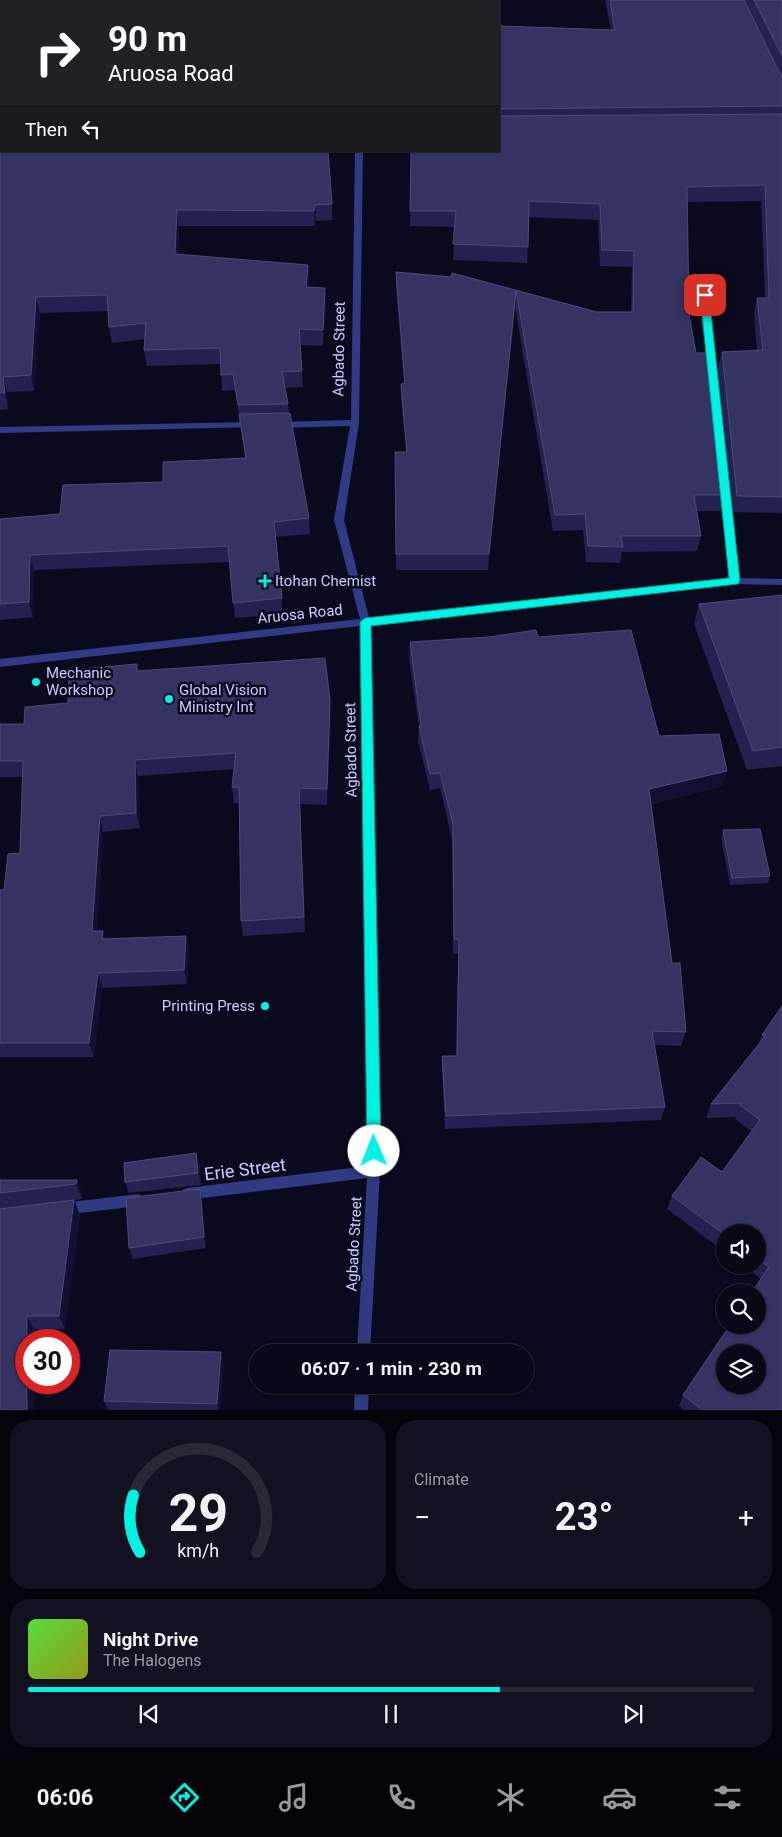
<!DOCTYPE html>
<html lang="en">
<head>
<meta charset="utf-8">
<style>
	body { margin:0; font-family:Roboto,sans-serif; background:#111120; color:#f1f3f6; height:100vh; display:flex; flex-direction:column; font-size:19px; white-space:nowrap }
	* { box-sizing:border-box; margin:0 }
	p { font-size:16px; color:#989aa1 }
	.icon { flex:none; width:28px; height:28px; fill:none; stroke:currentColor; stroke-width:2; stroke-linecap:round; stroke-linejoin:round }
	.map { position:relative; height:1410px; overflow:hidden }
	.details { display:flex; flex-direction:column; gap:10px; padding:10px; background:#04040d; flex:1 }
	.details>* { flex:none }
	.guide { position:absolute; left:0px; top:0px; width:500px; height:152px; box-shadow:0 1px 4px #0004,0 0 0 1px #292936; background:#202124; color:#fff; overflow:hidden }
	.fabs { position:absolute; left:716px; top:1224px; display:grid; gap:10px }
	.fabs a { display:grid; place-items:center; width:50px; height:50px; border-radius:50%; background:#080817; box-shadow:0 1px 4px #0004,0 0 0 1px #292936; font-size:25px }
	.speed { position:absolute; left:15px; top:1329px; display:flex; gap:10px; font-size:25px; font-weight:700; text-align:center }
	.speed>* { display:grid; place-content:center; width:65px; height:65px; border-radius:50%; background:#080817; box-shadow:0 1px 4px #0004,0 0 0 1px #292936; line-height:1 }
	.speed .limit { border:8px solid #d22; background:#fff; color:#111 }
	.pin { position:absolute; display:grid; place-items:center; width:42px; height:42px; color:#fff; margin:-21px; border-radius:10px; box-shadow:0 2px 8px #0006 }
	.me { position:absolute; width:55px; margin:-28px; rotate:359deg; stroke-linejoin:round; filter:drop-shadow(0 0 4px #0008) }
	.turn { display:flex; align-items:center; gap:18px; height:105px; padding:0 25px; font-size:22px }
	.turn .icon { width:65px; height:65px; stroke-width:2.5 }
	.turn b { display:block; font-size:35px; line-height:42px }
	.then { display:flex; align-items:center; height:48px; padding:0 25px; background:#0003; gap:10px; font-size:19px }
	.big { font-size:38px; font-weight:700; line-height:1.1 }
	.details .widget { flex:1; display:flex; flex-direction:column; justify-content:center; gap:8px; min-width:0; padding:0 18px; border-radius:20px; background:#111120 }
	.details .dial { align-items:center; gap:0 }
	.dial svg { height:130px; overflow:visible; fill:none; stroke:#292936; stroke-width:7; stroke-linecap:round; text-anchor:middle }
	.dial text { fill:#f1f3f6; stroke:none }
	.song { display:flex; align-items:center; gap:15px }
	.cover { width:60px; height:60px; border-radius:8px; background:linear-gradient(135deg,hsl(110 70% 55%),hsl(60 70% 35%)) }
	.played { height:5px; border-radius:2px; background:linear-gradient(90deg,#00f3e2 65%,#292936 65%) }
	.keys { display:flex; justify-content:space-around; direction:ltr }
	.heat { display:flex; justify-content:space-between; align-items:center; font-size:28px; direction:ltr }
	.details .tiles { flex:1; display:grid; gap:10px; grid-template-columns:1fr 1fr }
	.widget:last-child { grid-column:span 2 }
	.trip { position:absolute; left:249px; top:1344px; width:285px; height:50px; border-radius:25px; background:#080817; box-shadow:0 1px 4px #0004,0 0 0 1px #292936; font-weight:700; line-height:50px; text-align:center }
	.tab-bar { display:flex; height:80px; justify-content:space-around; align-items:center; background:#030309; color:#989aa1 }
	.tab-bar .icon { width:35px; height:35px }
	.tab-bar .active { color:#00f3e2 }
	.tab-bar b { font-size:22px; color:#f1f3f6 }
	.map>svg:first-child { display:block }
</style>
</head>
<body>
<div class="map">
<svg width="782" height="1410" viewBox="0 0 782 1410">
	<rect width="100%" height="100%" fill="#0a0a1f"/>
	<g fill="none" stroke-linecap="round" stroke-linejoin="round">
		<path fill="#303b83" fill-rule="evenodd" d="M 349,0 L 355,0 L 355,1 L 349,1 Z
			M 355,151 L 363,151 L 359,423 L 344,520 L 369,618 L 729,578 L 699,276 L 703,274 L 707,276 L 738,578 L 782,579 L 782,585 L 734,584 L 370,625 L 380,1171 L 370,1352 L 357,1352 L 367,1178 L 187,1200 L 183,1198 L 181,1194 L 183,1190 L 187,1188 L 368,1166 L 360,626 L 0,667 L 0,659 L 360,619 L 334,520 L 350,426 L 278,428 L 274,425 L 278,422 L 351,420 Z
			M 254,422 L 257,423 L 258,425 L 257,427 L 0,433 L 0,427 Z
			M 138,1194 L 142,1196 L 144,1200 L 142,1204 L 138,1206 L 63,1215 L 59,1213 L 57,1209 L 59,1205 L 63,1203 Z
			M 355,1385 L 369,1385 L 368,1410 L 354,1410 Z"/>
	</g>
	<path fill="#22214f" d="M 0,0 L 322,0 L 322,1 L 1,1 L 1,151 L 332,204 L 332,220 L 316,221 L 315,226 L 179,226 L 178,255 L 308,265 L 309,281 L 308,287 L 325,288 L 326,303 L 323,346 L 300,345 L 303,387 L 285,388 L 288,404 L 289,413 L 309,518 L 310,534 L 275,537 L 283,614 L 235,618 L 229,562 L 34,570 L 33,617 L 0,620 L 0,519 L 60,514 L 163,482 L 245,458 L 240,420 L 235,390 L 222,391 L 221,364 L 147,366 L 144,350 L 145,339 L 112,343 L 109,327 L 108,311 L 40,313 L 34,391 L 7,392 L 8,409 L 0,410 Z
		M 605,0 L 782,0 L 782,513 L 733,512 L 718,368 L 722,352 L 757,351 L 754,314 L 757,298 L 765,298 L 761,201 L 687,202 L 689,314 L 696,353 L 724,495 L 720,511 L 696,511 L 701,536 L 697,551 L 622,552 L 620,563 L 586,562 L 583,530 L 553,531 L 515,307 L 488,570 L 396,570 L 395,452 L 406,452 L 401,400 L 401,384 L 404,383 L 396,288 L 396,272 L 451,277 L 597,312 L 631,312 L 632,267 L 600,266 L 598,220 L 529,217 L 528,247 L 527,263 L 453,260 L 455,227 L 410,226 L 411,151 L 499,151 L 499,26 L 611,30 Z
		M 782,595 L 782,766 L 747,770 L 694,624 L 699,604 Z
		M 538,637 L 659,736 L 727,771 L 723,786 L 651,804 L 672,963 L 686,1032 L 681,1046 L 655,1045 L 665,1107 L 661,1120 L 445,1129 L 442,1070 L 442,1056 L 456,1056 L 458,954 L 453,954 L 452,839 L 440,788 L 430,790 L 418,741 L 419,727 L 409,658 L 410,642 Z
		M 138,671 L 330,700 L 331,716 L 327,805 L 300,804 L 305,932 L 243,936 L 241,921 L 239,803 L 234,803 L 232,787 L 234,769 L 138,776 L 140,828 L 103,832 L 97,931 L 103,931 L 105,939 L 186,936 L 189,951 L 187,984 L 102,988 L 94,1057 L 0,1057 L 0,890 L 4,890 L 20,853 L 23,777 L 0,777 L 0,724 L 24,724 Z
		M 723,830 L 770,876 L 768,883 L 730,885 L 721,838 Z
		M 782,1006 L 782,1410 L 684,1410 L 679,1406 L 683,1395 L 761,1279 L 743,1265 L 758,1265 L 758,1232 L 725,1232 L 725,1252 L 667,1209 L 672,1196 L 722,1172 L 751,1131 L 735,1119 L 736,1117 L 706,1118 L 711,1104 L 758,1046 L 762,1035 Z
		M 196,1153 L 199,1164 L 201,1185 L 129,1193 L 125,1182 Z
		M 0,1180 L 77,1180 L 82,1195 L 82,1199 L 0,1209 Z
		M 200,1189 L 202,1200 L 206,1248 L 133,1259 L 129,1248 Z
		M 74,1200 L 80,1215 L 65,1329 L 34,1329 L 34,1340 L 26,1340 L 26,1382 L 34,1382 L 34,1410 L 0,1410 L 0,1209 Z
		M 224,1362 L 220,1410 L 108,1410 L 104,1401 Z"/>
	<path fill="#111034" d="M 315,205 L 316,221 L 315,226 L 314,211 Z
		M 177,210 L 179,226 L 177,270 L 175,254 Z
		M 308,265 L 309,281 L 307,303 L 306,287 Z
		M 325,288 L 326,303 L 323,346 L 323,330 Z
		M 516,291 L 515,307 L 488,570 L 489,554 Z
		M 36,297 L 40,313 L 34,391 L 31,375 Z
		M 3,377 L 7,392 L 8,409 L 5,393 Z
		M 30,555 L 34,570 L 33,617 L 29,602 Z
		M 330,700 L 331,716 L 327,805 L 327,789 Z
		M 135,760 L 138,776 L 140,828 L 136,813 Z
		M 727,771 L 723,786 L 645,805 L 649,789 Z
		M 299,788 L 300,804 L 305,932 L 304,917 Z
		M 100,816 L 103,832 L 96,946 L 92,931 Z
		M 103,931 L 107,946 L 102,939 Z
		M 186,936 L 189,951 L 187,984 L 184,970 Z
		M 98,973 L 102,988 L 94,1057 L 89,1043 Z
		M 196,1153 L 199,1164 L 201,1185 L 198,1173 Z
		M 77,1180 L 82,1195 L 82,1199 L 76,1184 Z
		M 200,1189 L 202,1200 L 206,1248 L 204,1237 Z
		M 74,1200 L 80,1215 L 65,1329 L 59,1316 Z
		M 27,1316 L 34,1329 L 34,1340 L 27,1340 Z
		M 221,1352 L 224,1362 L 220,1410 L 218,1410 L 217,1404 Z
		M 27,1382 L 34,1382 L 34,1410 L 27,1410 Z"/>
	<path fill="#343362" stroke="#4b4b7b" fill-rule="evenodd" d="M 0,0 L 320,0 L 319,1 L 1,1 L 1,140 L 0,140 Z
		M 399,0 L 480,0 L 480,1 L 399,1 Z
		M 610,0 L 744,0 L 780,74 L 782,75 L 782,106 L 499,109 L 499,26 L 615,30 Z
		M 754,0 L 782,0 L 782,56 Z
		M 782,114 L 782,497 L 737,496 L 722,352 L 763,350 L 757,298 L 769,298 L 765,185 L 687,187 L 689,314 L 696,353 L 709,353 L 724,495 L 694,495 L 701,536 L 621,536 L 623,547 L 588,546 L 585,514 L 555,515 L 516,291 L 489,554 L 396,554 L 395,452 L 407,452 L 401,384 L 405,383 L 396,272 L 451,277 L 452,273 L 597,312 L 633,312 L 634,251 L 602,250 L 600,204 L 529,201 L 528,247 L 453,244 L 456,211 L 410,211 L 411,151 L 499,151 L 499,115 L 500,116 Z
		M 0,148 L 1,148 L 1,151 L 328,151 L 332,204 L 315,205 L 314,211 L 177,210 L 175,254 L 308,265 L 306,287 L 325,288 L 323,330 L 299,329 L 302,371 L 282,372 L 288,404 L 238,405 L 233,374 L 221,375 L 220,348 L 144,350 L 146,323 L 109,327 L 107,295 L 36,297 L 31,375 L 3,377 L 5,393 L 0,393 Z
		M 290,413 L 309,518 L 274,522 L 282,598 L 233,603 L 228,546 L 30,555 L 29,602 L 0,604 L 0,519 L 60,514 L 63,485 L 163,482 L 163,462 L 246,458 L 239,414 Z
		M 782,595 L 782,747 L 753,751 L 699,604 Z
		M 536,630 L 538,637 L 631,630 L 659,736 L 719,734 L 727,771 L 649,789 L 672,963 L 680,963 L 686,1032 L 652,1031 L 665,1107 L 446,1116 L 442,1056 L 457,1056 L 459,939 L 454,939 L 453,824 L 440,773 L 430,774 L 419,726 L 421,725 L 410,642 L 489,637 Z
		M 325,658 L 330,700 L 327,789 L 299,788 L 304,917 L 241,921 L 239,787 L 232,787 L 236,753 L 135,760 L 136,813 L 100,816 L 92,931 L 103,931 L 102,939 L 186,936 L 184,970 L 98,973 L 89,1043 L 0,1043 L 0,890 L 4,890 L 8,854 L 20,853 L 23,761 L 0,761 L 0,724 L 24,724 L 25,707 L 68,703 L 69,670 L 137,664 L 137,671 Z
		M 760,829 L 770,876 L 732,878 L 723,830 Z
		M 782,1006 L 782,1410 L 702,1410 L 683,1395 L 730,1325 L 758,1325 L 758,1292 L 752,1292 L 769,1267 L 758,1259 L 758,1232 L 725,1232 L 725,1235 L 672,1196 L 701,1157 L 722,1172 L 760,1120 L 740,1105 L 742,1103 L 711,1104 L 766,1035 L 762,1035 ZM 725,1352 L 758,1352 L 758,1385 L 725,1385 Z
		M 196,1153 L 198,1173 L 125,1182 L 124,1163 Z
		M 0,1180 L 77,1180 L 76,1184 L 0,1193 Z
		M 200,1189 L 204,1237 L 129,1248 L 126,1198 Z
		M 74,1200 L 59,1316 L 27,1316 L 27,1340 L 26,1340 L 27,1410 L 0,1410 L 0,1209 Z
		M 110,1350 L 221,1352 L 217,1404 L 104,1401 Z"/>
	<path fill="#00f3e2" stroke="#009e93" d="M 705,292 L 709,295 L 740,581 L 738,584 L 371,626 L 381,1151 L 379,1156 L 374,1158 L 369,1156 L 367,1151 L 360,622 L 365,618 L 729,578 L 700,295 Z"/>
	<g fill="#00f3e2" stroke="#0a0a1f" stroke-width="2">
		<path d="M262.5 573.5h5v5h5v5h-5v5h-5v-5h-5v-5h5z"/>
		<circle cx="36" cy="682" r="5"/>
		<circle cx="169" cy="699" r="5"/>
		<circle cx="265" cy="1006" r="5"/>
	</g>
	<g text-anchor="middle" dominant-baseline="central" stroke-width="5" stroke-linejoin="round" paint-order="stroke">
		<g font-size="15" fill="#c8cbff" stroke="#0a0a1f">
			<text transform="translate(339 349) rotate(-89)">Agbado Street</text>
			<text transform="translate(300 614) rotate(-6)">Aruosa Road</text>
			<text transform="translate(351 750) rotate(-91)">Agbado Street</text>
			<text transform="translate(354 1244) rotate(-87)">Agbado Street</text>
		</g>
		<g font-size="15" fill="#c8cbff" stroke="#0a0a1f" text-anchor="start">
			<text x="275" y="581">Itohan Chemist</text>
			<text x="46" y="673">Mechanic<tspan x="46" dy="17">Workshop</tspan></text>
			<text x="179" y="690">Global Vision<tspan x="179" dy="17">Ministry Int</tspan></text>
			<text x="255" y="1006" text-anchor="end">Printing Press</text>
		</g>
		<g font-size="18" fill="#c8cbff" stroke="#0a0a1f">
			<text transform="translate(245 1169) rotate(-7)">Erie Street</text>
		</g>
	</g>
</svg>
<div class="fabs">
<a><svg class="icon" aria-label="sound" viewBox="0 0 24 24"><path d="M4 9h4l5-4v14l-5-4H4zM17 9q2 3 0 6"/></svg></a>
<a><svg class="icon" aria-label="search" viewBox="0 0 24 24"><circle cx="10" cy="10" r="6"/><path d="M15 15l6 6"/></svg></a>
<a><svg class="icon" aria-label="layers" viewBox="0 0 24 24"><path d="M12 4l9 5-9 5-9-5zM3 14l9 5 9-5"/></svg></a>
</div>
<div class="speed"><div class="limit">30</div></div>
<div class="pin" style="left:705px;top:295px;background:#d93025"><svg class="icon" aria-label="arrive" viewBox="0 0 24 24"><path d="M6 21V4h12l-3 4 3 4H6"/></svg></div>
<svg class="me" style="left:374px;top:1151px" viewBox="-20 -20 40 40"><circle r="19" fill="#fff"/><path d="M0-13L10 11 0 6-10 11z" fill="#00f3e2"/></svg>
<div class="trip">06:07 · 1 min · 230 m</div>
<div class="guide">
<div class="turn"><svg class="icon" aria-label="right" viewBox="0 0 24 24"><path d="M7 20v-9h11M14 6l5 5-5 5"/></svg><div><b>90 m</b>Aruosa Road</div></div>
<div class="then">Then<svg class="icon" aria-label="left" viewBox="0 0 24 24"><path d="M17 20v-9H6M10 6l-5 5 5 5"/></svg></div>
</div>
</div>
<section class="details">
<div class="tiles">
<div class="widget dial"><svg viewBox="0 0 100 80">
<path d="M14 69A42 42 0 1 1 86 69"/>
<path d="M14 69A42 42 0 0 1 10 34" stroke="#00f3e2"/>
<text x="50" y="56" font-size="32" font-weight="700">29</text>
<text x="50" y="72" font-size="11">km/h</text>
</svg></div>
<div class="widget"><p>Climate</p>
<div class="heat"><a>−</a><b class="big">23°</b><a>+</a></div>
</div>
<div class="widget">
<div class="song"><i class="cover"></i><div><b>Night Drive</b><p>The Halogens</p></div></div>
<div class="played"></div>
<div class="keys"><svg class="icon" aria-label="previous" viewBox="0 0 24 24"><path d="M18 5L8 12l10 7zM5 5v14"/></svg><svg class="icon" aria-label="pause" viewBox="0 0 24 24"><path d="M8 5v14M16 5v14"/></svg><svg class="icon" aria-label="next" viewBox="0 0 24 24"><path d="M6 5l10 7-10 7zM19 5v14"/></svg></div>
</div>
</div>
</section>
<nav class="tab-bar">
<b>06:06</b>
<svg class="icon active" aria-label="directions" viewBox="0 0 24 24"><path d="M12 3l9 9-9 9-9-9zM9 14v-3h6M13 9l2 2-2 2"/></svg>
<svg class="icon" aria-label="music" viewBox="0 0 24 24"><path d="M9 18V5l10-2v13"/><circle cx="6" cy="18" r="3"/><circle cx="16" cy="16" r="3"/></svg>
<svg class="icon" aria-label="phone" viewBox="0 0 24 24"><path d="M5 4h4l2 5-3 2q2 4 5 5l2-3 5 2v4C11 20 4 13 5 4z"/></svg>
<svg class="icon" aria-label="climate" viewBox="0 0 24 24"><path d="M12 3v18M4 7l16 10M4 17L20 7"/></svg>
<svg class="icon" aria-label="car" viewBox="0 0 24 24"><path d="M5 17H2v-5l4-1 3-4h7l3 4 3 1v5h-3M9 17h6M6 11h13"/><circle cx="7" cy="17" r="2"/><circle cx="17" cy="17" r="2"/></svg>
<svg class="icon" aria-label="filters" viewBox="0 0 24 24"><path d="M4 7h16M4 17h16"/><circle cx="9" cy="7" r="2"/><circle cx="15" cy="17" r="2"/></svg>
</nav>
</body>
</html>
